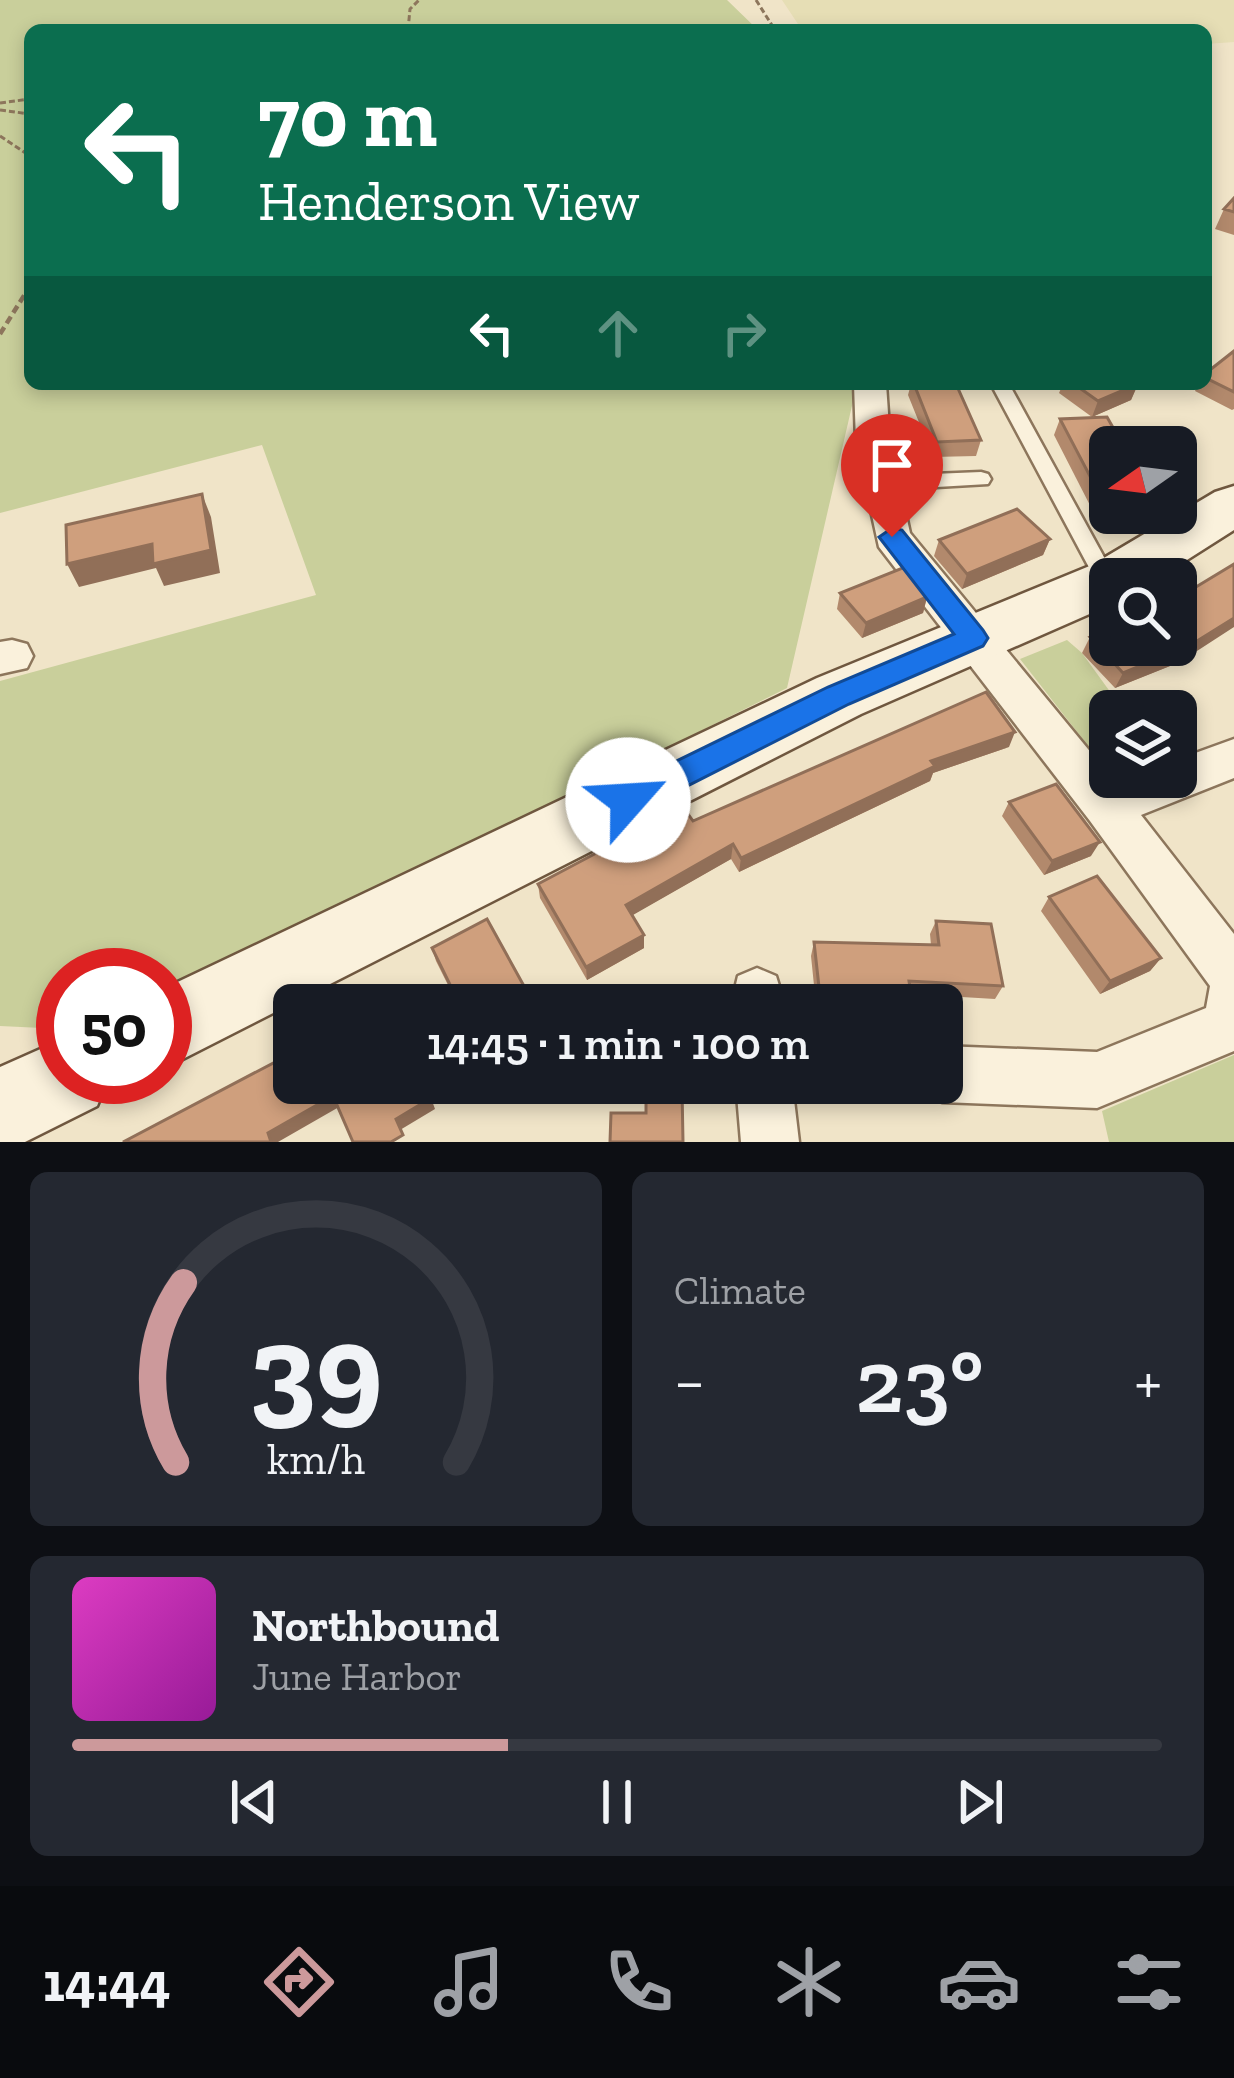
<!DOCTYPE html>
<html lang="en">
<head>
<meta charset="utf-8">
<style>
	body { margin:0; font-family:"Zilla Slab",serif; background:#242831; color:#f1f3f6; height:100vh; display:flex; flex-direction:column; font-size:45px; white-space:nowrap }
	* { box-sizing:border-box; margin:0 }
	p { font-size:39px; color:#9ea1a6 }
	.icon { flex:none; width:66px; height:66px; fill:none; stroke:currentColor; stroke-width:2; stroke-linecap:round; stroke-linejoin:round }
	.map { position:relative; height:1142px; overflow:hidden }
	.panel { display:flex; flex-direction:column; gap:30px; padding:30px; background:#0d0f14; flex:1 }
	.panel>* { flex:none }
	.guide { position:absolute; left:24px; top:24px; width:1188px; height:366px; border-radius:18px; box-shadow:0 6px 18px #0003; background:#0b6e4f; color:#fff; overflow:hidden }
	.needle { width:78px; rotate:256deg }
	.fabs { position:absolute; left:1089px; top:426px; display:grid; gap:24px }
	.fabs a { display:grid; place-items:center; width:108px; height:108px; border-radius:18px; background:#171b24; box-shadow:0 6px 18px #0003; font-size:60px }
	.speed { position:absolute; left:36px; top:948px; display:flex; gap:24px; font-size:60px; font-weight:700; text-align:center }
	.speed>* { display:grid; place-content:center; width:156px; height:156px; border-radius:50%; background:#171b24; box-shadow:0 6px 18px #0003; line-height:1 }
	.speed .limit { border:18px solid #d22; background:#fff; color:#111 }
	.pin { position:absolute; display:grid; place-items:center; width:102px; height:102px; color:#fff; margin:-123px -51px; border-radius:50% 50% 50% 0; rotate:-45deg; box-shadow:0 0 12px #0007 }
	.pin .icon { rotate:45deg }
	.me { position:absolute; width:132px; margin:-66px; rotate:64deg; stroke-linejoin:round; filter:drop-shadow(0 0 9px #0008) }
	.turn { display:flex; align-items:center; gap:42px; height:252px; padding:0 36px; font-size:54px }
	.turn .icon { width:156px; height:156px; stroke-width:2.5 }
	.turn b { display:block; font-size:84px; line-height:102px }
	.lanes { display:flex; align-items:center; height:114px; padding:0 36px; background:#0003; justify-content:center; gap:60px; direction:ltr }
	.lanes .off { opacity:.35 }
	.big { font-size:90px; font-weight:600; line-height:1.1 }
	.panel .card { flex:1; display:flex; flex-direction:column; justify-content:center; gap:18px; min-width:0; padding:0 42px; border-radius:18px; background:#242831 }
	.panel .dial { align-items:center; gap:0 }
	.dial svg { height:312px; overflow:visible; fill:none; stroke:#363941; stroke-width:7; stroke-linecap:round; text-anchor:middle }
	.dial text { fill:#f1f3f6; stroke:none }
	.song { display:flex; align-items:center; gap:36px }
	.cover { width:144px; height:144px; border-radius:18px; background:linear-gradient(135deg,hsl(310 70% 55%),hsl(300 70% 35%)) }
	.played { height:12px; border-radius:6px; background:linear-gradient(90deg,#cc999b 40%,#363941 40%) }
	.keys { display:flex; justify-content:space-around; direction:ltr }
	.heat { display:flex; justify-content:space-between; align-items:center; font-size:66px; direction:ltr }
	.panel .tiles { flex:1; display:grid; gap:30px; grid-template-columns:1fr 1fr }
	.card:last-child { grid-column:span 2 }
	.trip { position:absolute; left:273px; top:984px; width:690px; height:120px; border-radius:18px; background:#171b24; box-shadow:0 6px 18px #0003; font-weight:600; line-height:120px; text-align:center }
	.dock { display:flex; height:192px; justify-content:space-around; align-items:center; background:#090b0e; color:#9ea1a6 }
	.dock .icon { width:84px; height:84px }
	.dock .current { color:#cc999b }
	.dock b { font-size:54px; color:#f1f3f6 }
	.map>svg:first-child { display:block }
</style>
</head>
<body>
<div class="map">
<svg width="1234" height="1142" viewBox="0 0 1234 1142">
	<rect width="100%" height="100%" fill="#f0e4c8"/>
	<path fill="#e6deb5" d="M 782,0 L 1234,0 L 1234,42 L 1206,44 L 1206,30 L 802,30 Z"/>
	<path fill="#c9cf9b" d="M 0,0 L 727,0 L 758,30 L 30,30 L 30,384 L 857,384 L 787,688 L 165,997 L 165,975 L 63,975 L 63,1029 L 0,1026 L 0,681 L 316,595 L 262,445 L 0,513 Z
		M 1067,640 L 1082,653 L 1124,711 L 1110,711 L 1110,774 L 1020,659 Z
		M 1234,1055 L 1234,1142 L 1109,1142 L 1102,1111 Z"/>
	<g fill="none" stroke-linecap="round" stroke-linejoin="round">
		<g stroke="#8d765c" stroke-width="5">
			<path id="lane" d="M 991,384 L 1009,384 L 1116,579 L 1110,579 L 1110,589 L 1100,588 Z
				M 981,472 L 988,474 L 991,479 L 988,484 L 885,490 L 875,483 L 885,476 Z"/>
		</g>
		<g stroke="#8d765c" stroke-width="5">
			<path id="street" d="M 854,384 L 886,384 L 890,442 L 910,533 L 1116,783 L 1132,777 L 1176,777 L 1176,760 L 1234,739 L 1234,778 L 1141,815 L 1234,934 L 1234,1051 L 1097,1108 L 942,1102 L 922,1094 L 918,1083 L 942,1083 L 942,1046 L 1097,1052 L 1206,1008 L 1210,986 L 1090,821 L 879,547 L 856,442 Z
				M 12,640 L 27,644 L 33,656 L 27,668 L 0,674 L 0,642 Z
				M 757,968 L 776,976 L 785,1005 L 731,1005 L 738,976 Z
				M 736,1083 L 792,1083 L 799,1142 L 741,1142 Z"/>
		</g>
		<g stroke="#6f573f" stroke-width="5">
			<path id="secondary" d="M 1234,486 L 1234,530 L 1157,579 L 1110,579 L 1110,605 L 861,714 L 165,1068 L 165,988 L 817,678 L 1092,565 L 1215,492 Z
				M 63,1039 L 63,1077 L 109,1077 L 97,1106 L 25,1142 L 0,1142 L 0,1067 Z"/>
		</g>
		<path stroke="#8d765c" stroke-width="3" stroke-dasharray="6 3" stroke-linecap="butt" d="M 756,0 L 775,30
			M 408,30 L 410,9 L 419,0
			M 0,103 L 30,99
			M 0,110 L 30,114
			M 0,136 L 30,156"/>
		<path stroke="#8d765c" stroke-width="4.5" stroke-dasharray="8 4.5" stroke-linecap="butt" d="M 0,334 L 30,286"/>
		<use href="#lane" fill="#faf1dc" fill-rule="evenodd"/>
		<use href="#street" fill="#faf1dc" fill-rule="evenodd"/>
		<use href="#secondary" fill="#faf1dc" fill-rule="evenodd"/>
	</g>
	<path fill="#b2896c" d="M 1234,198 L 1234,235 L 1215,229 L 1224,209 Z
		M 1234,351 L 1234,409 L 1232,410 L 1195,391 L 1198,384 L 1206,384 L 1206,373 Z
		M 911,384 L 956,384 L 981,440 L 976,456 L 933,457 L 908,395 Z
		M 1063,384 L 1138,384 L 1131,400 L 1092,417 L 1059,393 Z
		M 1060,419 L 1110,447 L 1110,513 L 1137,513 L 1136,517 L 1097,519 L 1054,435 Z
		M 1050,539 L 1043,555 L 962,589 L 934,556 L 939,540 Z
		M 840,593 L 927,597 L 923,613 L 862,638 L 837,609 Z
		M 1090,637 L 1180,662 L 1115,688 L 1082,653 Z
		M 1009,747 L 933,773 L 930,781 L 739,872 L 731,859 L 632,915 L 644,935 L 644,948 L 587,980 L 540,898 L 538,884 L 693,821 Z
		M 1009,802 L 1091,856 L 1044,875 L 1002,816 Z
		M 1049,897 L 1161,958 L 1150,971 L 1100,994 L 1041,911 Z
		M 936,921 L 1003,986 L 995,999 L 912,994 L 913,1005 L 816,1005 L 811,956 L 814,942 L 931,945 L 930,934 Z
		M 432,948 L 530,997 L 531,1005 L 458,1005 L 436,961 Z
		M 646,1083 L 710,1089 L 708,1099 L 682,1098 L 646,1113 Z"/>
	<path fill="#916f58" d="M 1138,384 L 1131,400 L 1092,417 L 1098,401 Z
		M 202,494 L 211,517 L 220,573 L 164,586 L 156,568 L 79,587 L 67,564 L 152,544 Z
		M 1050,539 L 1043,555 L 962,589 L 967,574 Z
		M 927,597 L 923,613 L 862,638 L 866,623 Z
		M 1234,618 L 1234,627 L 1180,662 L 1115,688 L 1123,673 Z
		M 1015,732 L 1009,747 L 933,773 L 930,781 L 739,872 L 741,858 L 931,761 Z
		M 1100,842 L 1091,856 L 1044,875 L 1052,861 Z
		M 733,844 L 731,859 L 626,919 L 626,905 Z
		M 644,935 L 644,948 L 587,980 L 586,967 Z
		M 1161,958 L 1150,971 L 1100,994 L 1110,981 Z
		M 333,1096 L 339,1107 L 278,1142 L 271,1142 L 268,1133 Z
		M 431,1098 L 435,1109 L 400,1130 L 396,1119 Z"/>
	<path fill="#cf9f7d" stroke="#916f58" stroke-width="3" d="M 1234,198 L 1234,212 L 1224,209 Z
		M 1234,351 L 1234,392 L 1206,378 L 1206,373 Z
		M 914,384 L 956,384 L 981,440 L 937,442 Z
		M 1074,384 L 1138,384 L 1098,401 Z
		M 1107,417 L 1124,447 L 1110,447 L 1110,503 L 1104,503 L 1060,419 Z
		M 202,494 L 211,550 L 153,564 L 152,544 L 67,564 L 66,525 Z
		M 1017,509 L 1050,539 L 967,574 L 939,540 Z
		M 1234,564 L 1234,618 L 1189,646 L 1123,673 L 1090,637 L 1110,629 L 1110,645 L 1176,645 L 1176,599 Z
		M 905,567 L 927,597 L 866,623 L 840,593 Z
		M 986,692 L 1015,732 L 931,761 L 935,766 L 741,858 L 733,844 L 626,905 L 644,935 L 586,967 L 538,884 L 683,807 L 693,821 Z
		M 1056,784 L 1100,842 L 1052,861 L 1009,802 Z
		M 1097,876 L 1161,958 L 1110,981 L 1049,897 Z
		M 487,919 L 530,997 L 516,1005 L 460,1005 L 432,948 Z
		M 936,921 L 991,924 L 1003,986 L 909,981 L 913,1005 L 821,1005 L 814,942 L 939,945 Z
		M 294,1047 L 294,1083 L 424,1083 L 431,1098 L 396,1119 L 403,1135 L 391,1142 L 353,1142 L 333,1096 L 268,1133 L 271,1142 L 123,1142 L 277,1061 L 275,1057 Z
		M 646,1083 L 709,1083 L 710,1089 L 682,1088 L 683,1142 L 610,1142 L 611,1113 L 646,1113 Z"/>
	<path fill="#1a73e8" stroke="#114b97" stroke-width="3" d="M 892,528 L 902,530 L 983,630 L 988,638 L 983,646 L 849,704 L 640,810 L 628,814 L 617,810 L 612,800 L 617,790 L 828,687 L 954,634 L 879,537 Z"/>
</svg>
<div class="fabs">
<a><svg class="needle" viewBox="-14 -14 28 28"><path d="M0-13l5 13h-10z" fill="#e53935"/><path d="M0 13l5-13h-10z" fill="#9ea1a6"/></svg></a>
<a><svg class="icon" aria-label="search" viewBox="0 0 24 24"><circle cx="10" cy="10" r="6"/><path d="M15 15l6 6"/></svg></a>
<a><svg class="icon" aria-label="layers" viewBox="0 0 24 24"><path d="M12 4l9 5-9 5-9-5zM3 14l9 5 9-5"/></svg></a>
</div>
<div class="speed"><div class="limit">50</div></div>
<div class="pin" style="left:892px;top:537px;background:#d93025"><svg class="icon" aria-label="arrive" viewBox="0 0 24 24"><path d="M6 21V4h12l-3 4 3 4H6"/></svg></div>
<svg class="me" style="left:628px;top:800px" viewBox="-20 -20 40 40"><circle r="19" fill="#fff"/><path d="M0-13L10 11 0 6-10 11z" fill="#1a73e8"/></svg>
<div class="trip">14:45 · 1 min · 100 m</div>
<div class="guide">
<div class="turn"><svg class="icon" aria-label="left" viewBox="0 0 24 24"><path d="M17 20v-9H6M10 6l-5 5 5 5"/></svg><div><b>70 m</b>Henderson View</div></div>
<div class="lanes"><svg class="icon" aria-label="left" viewBox="0 0 24 24"><path d="M17 20v-9H6M10 6l-5 5 5 5"/></svg><svg class="icon off" aria-label="ahead" viewBox="0 0 24 24"><path d="M12 20V5M6 11l6-6 6 6"/></svg><svg class="icon off" aria-label="right" viewBox="0 0 24 24"><path d="M7 20v-9h11M14 6l5 5-5 5"/></svg></div>
</div>
</div>
<section class="panel">
<div class="tiles">
<div class="card dial"><svg viewBox="0 0 100 80">
<path d="M14 69A42 42 0 1 1 86 69"/>
<path d="M14 69A42 42 0 0 1 16 23" stroke="#cc999b"/>
<text x="50" y="56" font-size="32" font-weight="700">39</text>
<text x="50" y="72" font-size="11">km/h</text>
</svg></div>
<div class="card"><p>Climate</p>
<div class="heat"><a>−</a><b class="big">23°</b><a>+</a></div>
</div>
<div class="card">
<div class="song"><i class="cover"></i><div><b>Northbound</b><p>June Harbor</p></div></div>
<div class="played"></div>
<div class="keys"><svg class="icon" aria-label="previous" viewBox="0 0 24 24"><path d="M18 5L8 12l10 7zM5 5v14"/></svg><svg class="icon" aria-label="pause" viewBox="0 0 24 24"><path d="M8 5v14M16 5v14"/></svg><svg class="icon" aria-label="next" viewBox="0 0 24 24"><path d="M6 5l10 7-10 7zM19 5v14"/></svg></div>
</div>
</div>
</section>
<nav class="dock">
<b>14:44</b>
<svg class="icon current" aria-label="directions" viewBox="0 0 24 24"><path d="M12 3l9 9-9 9-9-9zM9 14v-3h6M13 9l2 2-2 2"/></svg>
<svg class="icon" aria-label="music" viewBox="0 0 24 24"><path d="M9 18V5l10-2v13"/><circle cx="6" cy="18" r="3"/><circle cx="16" cy="16" r="3"/></svg>
<svg class="icon" aria-label="phone" viewBox="0 0 24 24"><path d="M5 4h4l2 5-3 2q2 4 5 5l2-3 5 2v4C11 20 4 13 5 4z"/></svg>
<svg class="icon" aria-label="climate" viewBox="0 0 24 24"><path d="M12 3v18M4 7l16 10M4 17L20 7"/></svg>
<svg class="icon" aria-label="car" viewBox="0 0 24 24"><path d="M5 17H2v-5l4-1 3-4h7l3 4 3 1v5h-3M9 17h6M6 11h13"/><circle cx="7" cy="17" r="2"/><circle cx="17" cy="17" r="2"/></svg>
<svg class="icon" aria-label="filters" viewBox="0 0 24 24"><path d="M4 7h16M4 17h16"/><circle cx="9" cy="7" r="2"/><circle cx="15" cy="17" r="2"/></svg>
</nav>
</body>
</html>
